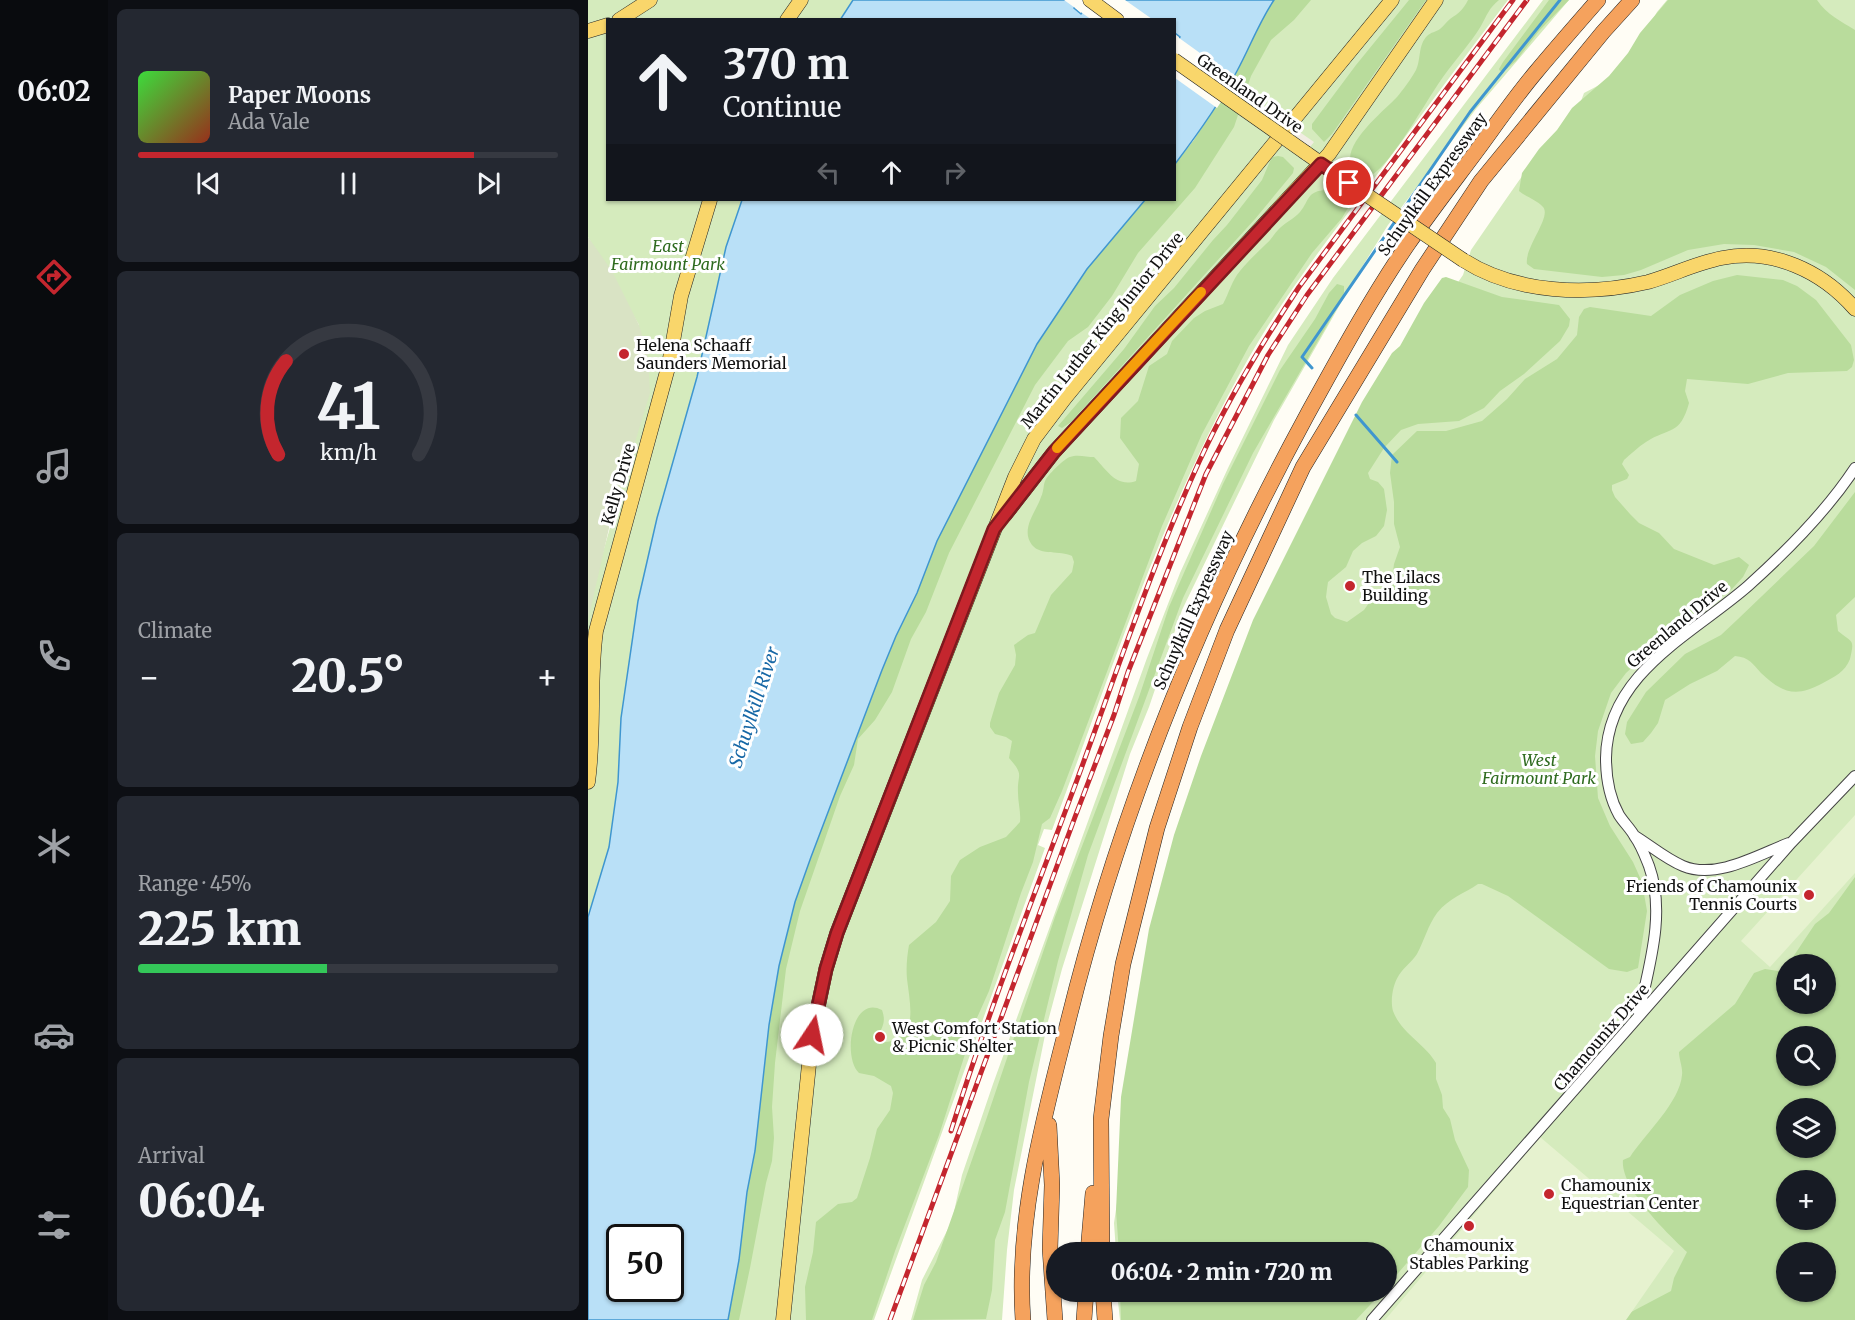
<!DOCTYPE html>
<html lang="en">
<head>
<meta charset="utf-8">
<style>
	body { margin:0; font-family:Merriweather,serif; background:#242831; color:#f1f3f6; height:100vh; display:flex; flex-direction:column; font-size:22px; white-space:nowrap }
	* { box-sizing:border-box; margin:0 }
	p { font-size:20px; color:#9ea1a6 }
	.icon { flex:none; width:33px; height:33px; fill:none; stroke:currentColor; stroke-width:2; stroke-linecap:round; stroke-linejoin:round }
	.map { position:relative; flex:1; overflow:hidden }
	.side { display:flex; flex-direction:column; gap:9px; padding:9px; background:#0d0f14; width:480px }
	.side>* { flex:none }
	.hud { position:absolute; left:18px; top:18px; width:570px; height:183px; border-radius:0px; box-shadow:0 2px 4px #0004; background:#171b24; color:#f1f3f6; overflow:hidden }
	.controls { position:absolute; left:1188px; top:954px; display:grid; gap:12px }
	.controls a { display:grid; place-items:center; width:60px; height:60px; border-radius:50%; background:#171b24; box-shadow:0 2px 4px #0004; font-size:30px }
	.speed { position:absolute; left:18px; top:1224px; display:flex; gap:12px; font-size:30px; font-weight:700; text-align:center }
	.speed>* { display:grid; place-content:center; width:78px; height:78px; border-radius:50%; background:#171b24; box-shadow:0 2px 4px #0004; line-height:1 }
	.speed .limit { border:3px solid #111; border-radius:9px; background:#fff; color:#111 }
	.pin { position:absolute; display:grid; place-items:center; width:51px; height:51px; color:#fff; margin:-26px; border:3px solid #fff; border-radius:50%; box-shadow:0 2px 6px #0007 }
	.me { position:absolute; width:66px; margin:-33px; rotate:11deg; stroke-linejoin:round; filter:drop-shadow(0 0 4px #0008) }
	.turn { display:flex; align-items:center; gap:21px; height:126px; padding:0 18px; font-size:27px }
	.turn .icon { width:78px; height:78px; stroke-width:2.5 }
	.turn b { display:block; font-size:42px; line-height:51px }
	.lanes { display:flex; align-items:center; height:57px; padding:0 18px; background:#0003; justify-content:center; gap:30px; direction:ltr }
	.lanes .off { opacity:.35 }
	.big { font-size:45px; font-weight:800; line-height:1.1 }
	.side .widget { flex:1; display:flex; flex-direction:column; justify-content:center; gap:9px; min-width:0; padding:0 21px; border-radius:9px; background:#242831 }
	.side .dial { align-items:center; gap:0 }
	.dial svg { height:156px; overflow:visible; fill:none; stroke:#363941; stroke-width:7; stroke-linecap:round; text-anchor:middle }
	.dial text { fill:#f1f3f6; stroke:none }
	.song { display:flex; align-items:center; gap:18px }
	.cover { width:72px; height:72px; border-radius:9px; background:linear-gradient(135deg,hsl(120 70% 55%),hsl(10 70% 35%)) }
	.played { height:6px; border-radius:3px; background:linear-gradient(90deg,#c4262e 80%,#363941 80%) }
	.keys { display:flex; justify-content:space-around; direction:ltr }
	.heat { display:flex; justify-content:space-between; align-items:center; font-size:33px; direction:ltr }
	.charge { height:9px; border-radius:4px; background:linear-gradient(90deg,#34c759 45%,#363941 0) }
	.trip { position:absolute; left:458px; top:1242px; width:351px; height:60px; border-radius:30px; background:#171b24; box-shadow:0 2px 4px #0004; font-weight:800; line-height:60px; text-align:center }
	main { display:flex; flex:1; min-height:0 }
	.menu { display:flex; flex-direction:column; width:108px; justify-content:space-around; align-items:center; background:#090b0e; color:#9ea1a6 }
	.menu .icon { width:42px; height:42px }
	.menu .on { color:#c4262e }
	.menu b { font-size:27px; color:#f1f3f6 }
	.map>svg:first-child { display:block }
</style>
</head>
<body>
<main>
<nav class="menu">
<b>06:02</b>
<svg class="icon on" aria-label="directions" viewBox="0 0 24 24"><path d="M12 3l9 9-9 9-9-9zM9 14v-3h6M13 9l2 2-2 2"/></svg>
<svg class="icon" aria-label="music" viewBox="0 0 24 24"><path d="M9 18V5l10-2v13"/><circle cx="6" cy="18" r="3"/><circle cx="16" cy="16" r="3"/></svg>
<svg class="icon" aria-label="phone" viewBox="0 0 24 24"><path d="M5 4h4l2 5-3 2q2 4 5 5l2-3 5 2v4C11 20 4 13 5 4z"/></svg>
<svg class="icon" aria-label="climate" viewBox="0 0 24 24"><path d="M12 3v18M4 7l16 10M4 17L20 7"/></svg>
<svg class="icon" aria-label="car" viewBox="0 0 24 24"><path d="M5 17H2v-5l4-1 3-4h7l3 4 3 1v5h-3M9 17h6M6 11h13"/><circle cx="7" cy="17" r="2"/><circle cx="17" cy="17" r="2"/></svg>
<svg class="icon" aria-label="filters" viewBox="0 0 24 24"><path d="M4 7h16M4 17h16"/><circle cx="9" cy="7" r="2"/><circle cx="15" cy="17" r="2"/></svg>
</nav>
<section class="side">
<div class="widget">
<div class="song"><i class="cover"></i><div><b>Paper Moons</b><p>Ada Vale</p></div></div>
<div class="played"></div>
<div class="keys"><svg class="icon" aria-label="previous" viewBox="0 0 24 24"><path d="M18 5L8 12l10 7zM5 5v14"/></svg><svg class="icon" aria-label="pause" viewBox="0 0 24 24"><path d="M8 5v14M16 5v14"/></svg><svg class="icon" aria-label="next" viewBox="0 0 24 24"><path d="M6 5l10 7-10 7zM19 5v14"/></svg></div>
</div>
<div class="widget dial"><svg viewBox="0 0 100 80">
<path d="M14 69A42 42 0 1 1 86 69"/>
<path d="M14 69A42 42 0 0 1 18 21" stroke="#c4262e"/>
<text x="50" y="56" font-size="32" font-weight="700">41</text>
<text x="50" y="72" font-size="11">km/h</text>
</svg></div>
<div class="widget"><p>Climate</p>
<div class="heat"><a>−</a><b class="big">20.5°</b><a>+</a></div>
</div>
<div class="widget"><p>Range · 45%</p><b class="big">225 km</b><div class="charge"></div></div>
<div class="widget"><p>Arrival</p><b class="big">06:04</b></div>
</section>
<div class="map">
<svg width="1267" height="1320" viewBox="0 0 1267 1320">
	<rect width="100%" height="100%" fill="#fffdf5"/>
	<path fill="#d5ebbd" fill-rule="evenodd" d="M 0,0 L 265,0 L 252,19 L 20,20 L 20,200 L 154,200 L 138,247 L 109,377 L 69,518 L 50,601 L 33,718 L 30,782 L 21,847 L 0,917 L 0,605 L 50,429 L 51,325 L 0,237 Z
		M 686,0 L 920,0 C 874,60 830,120 785,180 C 740,239 695,297 659,361 C 576,507 523,673 464,830 L 456,829 L 450,845 L 457,848 L 286,1320 L 140,1320 L 191,966 L 243,807 L 278,710 L 349,541 L 557,200 L 586,200 L 587,164 L 606,140 Z
		M 955,0 L 981,0 L 888,109 L 800,225 L 769,275 L 686,420 L 594,610 L 561,707 L 542,754 L 474,969 L 459,1025 L 426,1190 L 419,1250 L 414,1320 L 323,1320 L 334,1280 L 364,1221 L 374,1175 L 405,1084 L 559,658 L 592,573 L 640,468 L 700,345 L 745,278 Z
		M 1079,0 L 1267,0 L 1267,1320 L 532,1320 L 529,1292 L 798,1292 L 798,1252 L 528,1252 L 526,1223 L 537,1149 L 545,1065 L 833,336 L 875,275 L 883,250 L 916,202 L 939,169 L 987,117 L 996,93 L 1017,82 L 1050,47 L 1069,12 ZM 1198,964 L 1238,964 L 1238,1004 L 1198,1004 ZM 1198,1036 L 1238,1036 L 1238,1076 L 1198,1076 ZM 1198,1108 L 1238,1108 L 1238,1148 L 1198,1148 ZM 1198,1180 L 1238,1180 L 1238,1220 L 1198,1220 ZM 1198,1252 L 1238,1252 L 1238,1292 L 1198,1292 Z"/>
	<path fill="#b9dc9c" fill-rule="evenodd" d="M 686,0 L 723,0 L 706,20 L 683,40 L 663,76 L 646,127 L 607,188 L 550,253 L 524,296 L 500,327 L 480,341 L 447,385 L 361,553 L 338,612 L 323,639 L 304,692 L 287,720 L 270,739 L 266,765 L 252,796 L 212,911 L 198,969 L 187,1063 L 184,1107 L 186,1138 L 184,1161 L 178,1183 L 162,1268 L 151,1320 L 140,1320 L 151,1260 L 159,1192 L 167,1151 L 181,1025 L 191,966 L 207,902 L 223,857 L 294,670 L 308,636 L 329,593 L 349,541 L 449,344 L 499,269 L 557,200 L 586,200 L 587,164 L 606,140 L 649,72 L 677,14 Z
		M 821,0 L 838,0 L 744,134 L 736,142 L 724,129 L 724,124 L 768,65 Z
		M 880,0 L 911,0 C 901,8 899,15 893,26 C 882,44 867,60 855,77 C 839,99 803,166 782,176 C 730,163 795,112 809,97 C 815,90 823,79 828,70 C 833,60 830,45 839,36 C 843,32 848,32 852,29 C 856,26 858,22 862,19 C 871,13 875,10 880,0 Z
		M 961,0 L 981,0 L 951,31 L 928,61 L 916,71 L 912,71 L 911,69 L 915,62 Z
		M 1080,0 L 1229,0 C 1239,15 1253,21 1267,30 L 1267,290 L 1238,267 L 1206,252 L 1166,245 L 1136,244 L 1100,250 L 1053,270 L 1036,275 L 1014,277 L 946,269 L 939,264 C 936,248 964,217 955,207 C 949,200 938,197 931,191 L 934,173 L 951,149 L 969,130 L 984,108 L 1021,76 L 1040,53 L 1052,33 Z
		M 690,156 L 695,157 L 706,168 L 705,173 L 667,219 L 483,422 L 474,428 L 470,426 L 536,349 L 567,306 L 586,288 L 625,240 L 639,225 L 674,180 L 682,161 L 685,157 Z
		M 739,190 C 748,192 757,196 763,203 L 754,218 L 724,253 L 661,346 L 614,434 L 574,526 L 474,791 L 462,818 L 454,824 L 445,862 L 433,893 L 401,991 L 388,1020 L 351,1135 L 307,1251 L 284,1320 L 218,1320 L 217,1287 L 225,1252 L 228,1222 L 250,1204 L 264,1202 L 269,1198 L 282,1158 L 289,1129 L 302,1110 L 305,1093 L 303,1086 L 286,1076 L 271,1073 C 254,1057 264,994 294,1010 C 298,1021 295,1026 290,1036 L 293,1042 C 332,1043 322,1005 319,979 C 318,968 319,956 321,945 L 348,922 L 362,901 L 363,876 L 372,860 L 392,847 L 418,837 L 432,822 C 433,812 430,803 430,793 C 429,773 437,776 421,758 L 424,741 L 418,737 L 407,734 L 402,727 L 402,723 L 411,693 L 427,665 L 428,655 L 426,645 L 440,635 L 447,633 L 463,595 L 484,572 L 486,562 L 484,556 C 472,550 453,556 444,545 C 432,529 448,512 453,497 C 456,491 455,484 458,479 C 461,474 477,458 482,457 C 489,454 499,457 506,457 C 518,469 528,488 548,481 L 551,464 L 532,438 L 533,418 L 550,401 L 561,366 L 579,354 L 584,341 L 606,318 L 617,311 L 635,304 C 641,293 644,280 652,271 C 660,261 669,253 678,244 C 683,240 686,234 690,230 C 696,223 706,219 712,212 C 722,200 718,191 739,190 Z
		M 1149,275 L 1195,280 L 1209,286 L 1228,300 L 1263,345 L 1266,360 L 1264,367 L 1259,371 L 1200,373 L 1160,384 L 1099,379 L 1097,391 L 1101,403 C 1092,436 1081,427 1058,442 C 1050,447 1043,454 1036,460 L 1034,464 L 1041,475 L 1039,479 L 1024,485 L 1024,490 L 1027,497 L 1042,514 L 1051,523 L 1071,533 L 1086,549 L 1126,565 L 1151,557 L 1161,565 L 1155,577 L 1144,589 L 1084,631 L 1038,673 L 1023,693 L 1010,731 L 1007,756 L 1010,798 L 1022,826 L 1045,862 L 1054,882 L 1059,911 L 1050,968 L 1039,972 L 1021,969 L 920,896 L 894,884 L 890,884 C 876,894 862,897 849,913 C 840,925 836,941 829,954 C 824,962 816,967 811,975 C 805,984 802,1000 805,1011 C 813,1033 838,1045 848,1063 L 848,1079 L 854,1095 L 855,1108 L 862,1119 L 867,1140 L 881,1170 L 880,1187 L 851,1226 L 798,1287 L 798,1252 L 531,1252 L 528,1211 L 533,1097 L 561,929 L 586,835 L 613,756 L 665,620 L 774,402 L 804,353 L 812,346 L 836,303 L 854,278 L 858,277 L 914,297 L 971,305 L 982,319 L 981,326 L 972,341 L 936,374 L 912,391 L 896,408 L 871,421 L 830,424 L 813,430 L 796,448 L 780,473 L 782,479 L 790,482 L 796,489 L 799,510 L 796,526 L 788,536 L 774,543 L 765,551 L 758,567 L 740,582 L 739,589 L 738,597 L 743,614 L 747,618 L 759,622 L 776,610 L 783,600 L 800,588 L 804,579 L 806,564 L 812,547 L 806,524 L 806,502 L 802,473 L 804,455 L 829,431 L 858,431 L 894,421 L 919,399 L 937,379 L 969,359 L 989,335 L 991,317 L 996,309 L 1002,307 L 1063,316 L 1092,295 L 1125,281 Z
		M 749,284 L 756,286 L 756,293 L 749,308 L 665,453 L 595,598 L 500,855 L 470,961 L 441,1082 L 417,1212 L 407,1240 L 404,1290 L 398,1319 L 325,1320 L 336,1285 L 348,1262 L 398,1120 L 467,917 L 551,697 L 581,607 L 635,484 L 692,370 L 727,319 L 741,293 Z
		M 1267,492 L 1267,597 L 1248,615 L 1250,631 C 1264,643 1267,638 1262,659 C 1257,672 1246,677 1235,683 C 1208,698 1194,693 1173,673 C 1165,664 1161,657 1147,656 L 1129,671 L 1102,684 L 1077,700 L 1070,723 L 1063,733 L 1055,742 L 1043,744 L 1037,734 L 1039,722 L 1058,692 L 1097,654 L 1133,635 L 1150,619 L 1226,546 Z
		M 1267,877 L 1267,1320 L 1028,1320 L 1083,1291 L 1086,1278 L 1099,1252 C 1080,1234 1032,1188 1035,1160 L 1042,1157 C 1057,1134 1092,1102 1094,1075 C 1095,1068 1091,1059 1091,1052 L 1147,1004 L 1166,973 L 1177,969 L 1190,971 L 1198,969 L 1198,1004 L 1238,1004 L 1238,964 L 1202,964 L 1205,957 L 1227,924 L 1241,913 ZM 1198,1036 L 1238,1036 L 1238,1076 L 1198,1076 ZM 1198,1108 L 1238,1108 L 1238,1148 L 1198,1148 ZM 1198,1180 L 1238,1180 L 1238,1220 L 1198,1220 ZM 1198,1252 L 1238,1252 L 1238,1292 L 1198,1292 Z
		M 532,1292 L 794,1292 L 768,1320 L 533,1320 Z"/>
	<path fill="#d9e3c4" d="M 0,237 L 24,271 L 51,325 L 60,354 L 62,393 L 22,524 L 0,620 Z"/>
	<path fill="#e6f2cf" d="M 1267,815 L 1267,873 L 1182,967 L 1153,941 Z
		M 952,1137 L 1086,1251 L 1038,1320 L 797,1320 Z"/>
	<path fill="#f1ede2" d="M 587,35 L 665,91 L 661,97 L 726,142 L 722,147 L 587,51 Z"/>
	<path fill="#b9e0f7" stroke="#3f96cf" stroke-width="1.5" fill-rule="evenodd" d="M 265,0 L 491,0 L 486,8 L 493,14 L 503,0 L 686,0 C 671,22 662,47 649,71 C 632,103 609,135 587,164 L 587,46 L 592,37 L 587,33 L 586,20 L 252,20 Z
		M 154,200 L 557,200 L 499,269 L 449,344 L 349,541 L 329,593 L 308,636 L 294,670 L 223,857 L 207,902 L 191,966 L 181,1025 L 167,1151 L 159,1192 L 151,1260 L 140,1320 L 0,1320 L 0,917 L 21,847 L 30,782 L 33,718 L 50,601 L 69,518 L 109,377 L 138,247 ZM 32,1238 L 82,1238 L 82,1288 L 32,1288 Z"/>
	<path fill="#fffdf5" d="M 476,0 L 494,0 L 490,7 L 493,10 L 500,0 L 537,0 L 564,19 L 504,20 Z
		M 587,35 L 648,79 L 629,108 L 587,78 L 586,40 L 588,38 Z"/>
	<g fill="none" stroke-linecap="round" stroke-linejoin="round">
		<path stroke="#3f96cf" stroke-width="3" d="M 812,214 L 882,112 L 972,0
			M 724,368 L 714,357 L 808,220
			M 768,415 L 809,462"/>
		<g stroke="#444" stroke-width="12">
			<path id="minor" d="M 1047,836 C 1063,846 1078,859 1095,866 C 1128,880 1170,855 1201,843
				M 1051,1013 C 1061,966 1078,913 1061,866 C 1057,856 1053,845 1047,837 C 1043,829 1036,823 1031,815 C 1021,797 1018,778 1018,758 C 1019,673 1105,634 1160,586 C 1199,551 1238,512 1267,468
				M 784,1320 L 1203,843 L 1267,776"/>
		</g>
		<g stroke="#222" stroke-width="15">
			<path id="major" d="M 502,0 L 529,20
				M 31,20 L 62,0
				M 199,20 L 213,0
				M 0,31 L 20,25
				M 718,153 L 761,183
				M 875,260 C 928,294 1000,296 1060,282 C 1085,275 1108,263 1134,258 C 1185,248 1234,271 1267,309
				M 417,515 L 466,452 L 741,154 L 848,0
				M 0,782 C 7,732 1,681 8,631 L 81,364 L 93,296 L 122,200
				M 195,1320 L 224,1035 L 238,969 L 249,933 L 427,477 L 446,439 L 477,398 L 804,0"/>
		</g>
		<g stroke="#222" stroke-width="16">
			<path id="highway" d="M 461,1125 L 464,1185 L 462,1249 L 467,1320
				M 500,1252 L 505,1193
				M 514,1252 L 513,1119 L 523,1036 L 535,964 L 569,828 L 602,727 L 639,630 L 715,467 L 834,270 L 893,181 L 1015,32 L 1044,0
				M 515,1292 L 517,1320
				M 435,1320 C 428,1222 454,1124 478,1030 C 530,816 614,608 719,415 C 751,357 783,298 820,244 C 843,211 867,180 890,149 C 909,123 927,97 948,72 C 968,48 989,24 1010,0
				M 496,1320 L 498,1292"/>
		</g>
		<use href="#minor" stroke="#fff" stroke-width="10"/>
		<use href="#major" stroke="#f9d66b" stroke-width="14"/>
		<use href="#highway" stroke="#f5a25d" stroke-width="15"/>
		<g stroke="#c4262e" stroke-width="5">
			<path id="rail" d="M 363,1131 C 400,1012 446,896 489,780 C 528,674 564,565 611,462 C 639,401 674,343 711,287 L 925,0
				M 302,1320 L 487,817 L 526,715 L 540,672 L 618,474 L 680,355 L 719,295 L 939,0"/>
		</g>
		<use href="#rail" stroke="#fff" stroke-width="3" stroke-dasharray="9" stroke-linecap="butt"/>
		<g stroke="#222" stroke-width="15" stroke-linecap="butt">
			<path id="major-bridge" d="M 586,60 L 718,153
				M 761,183 L 875,260"/>
		</g>
		<use href="#major-bridge" stroke="#f9d66b" stroke-width="14"/>
	</g>
	<g fill="none" stroke-linecap="round" stroke-linejoin="round">
		<g stroke="#7f191e" stroke-width="15">
			<path id="route" d="M 224,1035 L 238,969 L 249,933 L 406,529 L 466,452 L 733,164 L 761,183"/>
		</g>
		<use href="#route" stroke="#c4262e" stroke-width="10"/>
		<path stroke="#f59e0b" stroke-width="10" d="M 469,448 L 613,292"/>
	</g>
	<g fill="#c4262e" stroke="#fff" stroke-width="2">
		<circle cx="36" cy="354" r="6"/>
		<circle cx="762" cy="586" r="6"/>
		<circle cx="1221" cy="895" r="6"/>
		<circle cx="292" cy="1037" r="6"/>
		<circle cx="961" cy="1194" r="6"/>
		<circle cx="881" cy="1226" r="6"/>
	</g>
	<g text-anchor="middle" dominant-baseline="central" stroke-width="6" stroke-linejoin="round" paint-order="stroke">
		<g font-size="16" fill="#111" stroke="#fff">
			<text transform="translate(662 93) rotate(35)">Greenland Drive</text>
			<text transform="translate(844 184) rotate(-54)">Schuylkill Expressway</text>
			<text transform="translate(514 330) rotate(-51)">Martin Luther King Junior Drive</text>
			<text transform="translate(30 484) rotate(-74)">Kelly Drive</text>
			<text transform="translate(605 610) rotate(-66)">Schuylkill Expressway</text>
			<text transform="translate(1089 624) rotate(-40)">Greenland Drive</text>
			<text transform="translate(1013 1037) rotate(-49)">Chamounix Drive</text>
		</g>
		<g font-size="16" font-style="italic" fill="#2f6b1f" stroke="#fff">
			<text x="80" y="246">East<tspan x="80" dy="18">Fairmount Park</tspan></text>
			<text x="951" y="760">West<tspan x="951" dy="18">Fairmount Park</tspan></text>
		</g>
		<g font-size="16" fill="#111" stroke="#fff" text-anchor="start">
			<text x="48" y="345">Helena Schaaff<tspan x="48" dy="18">Saunders Memorial</tspan></text>
			<text x="774" y="577">The Lilacs<tspan x="774" dy="18">Building</tspan></text>
			<text x="1209" y="886" text-anchor="end">Friends of Chamounix<tspan x="1209" dy="18">Tennis Courts</tspan></text>
			<text x="304" y="1028">West Comfort Station<tspan x="304" dy="18">&amp; Picnic Shelter</tspan></text>
			<text x="973" y="1185">Chamounix<tspan x="973" dy="18">Equestrian Center</tspan></text>
			<text x="881" y="1245" text-anchor="middle">Chamounix<tspan x="881" dy="18">Stables Parking</tspan></text>
		</g>
		<g font-size="18" font-style="italic" fill="#1768a6" stroke="#fff">
			<text transform="translate(166 707) rotate(-72)">Schuylkill River</text>
		</g>
	</g>
</svg>
<div class="controls">
<a><svg class="icon" aria-label="sound" viewBox="0 0 24 24"><path d="M4 9h4l5-4v14l-5-4H4zM17 9q2 3 0 6"/></svg></a>
<a><svg class="icon" aria-label="search" viewBox="0 0 24 24"><circle cx="10" cy="10" r="6"/><path d="M15 15l6 6"/></svg></a>
<a><svg class="icon" aria-label="layers" viewBox="0 0 24 24"><path d="M12 4l9 5-9 5-9-5zM3 14l9 5 9-5"/></svg></a>
<a>+</a>
<a>−</a>
</div>
<div class="speed"><div class="limit">50</div></div>
<div class="pin" style="left:761px;top:183px;background:#d93025"><svg class="icon" aria-label="arrive" viewBox="0 0 24 24"><path d="M6 21V4h12l-3 4 3 4H6"/></svg></div>
<svg class="me" style="left:224px;top:1035px" viewBox="-20 -20 40 40"><circle r="19" fill="#fff"/><path d="M0-13L10 11 0 6-10 11z" fill="#c4262e"/></svg>
<div class="trip">06:04 · 2 min · 720 m</div>
<div class="hud">
<div class="turn"><svg class="icon" aria-label="ahead" viewBox="0 0 24 24"><path d="M12 20V5M6 11l6-6 6 6"/></svg><div><b>370 m</b>Continue</div></div>
<div class="lanes"><svg class="icon off" aria-label="left" viewBox="0 0 24 24"><path d="M17 20v-9H6M10 6l-5 5 5 5"/></svg><svg class="icon" aria-label="ahead" viewBox="0 0 24 24"><path d="M12 20V5M6 11l6-6 6 6"/></svg><svg class="icon off" aria-label="right" viewBox="0 0 24 24"><path d="M7 20v-9h11M14 6l5 5-5 5"/></svg></div>
</div>
</div>
</main>
</body>
</html>
